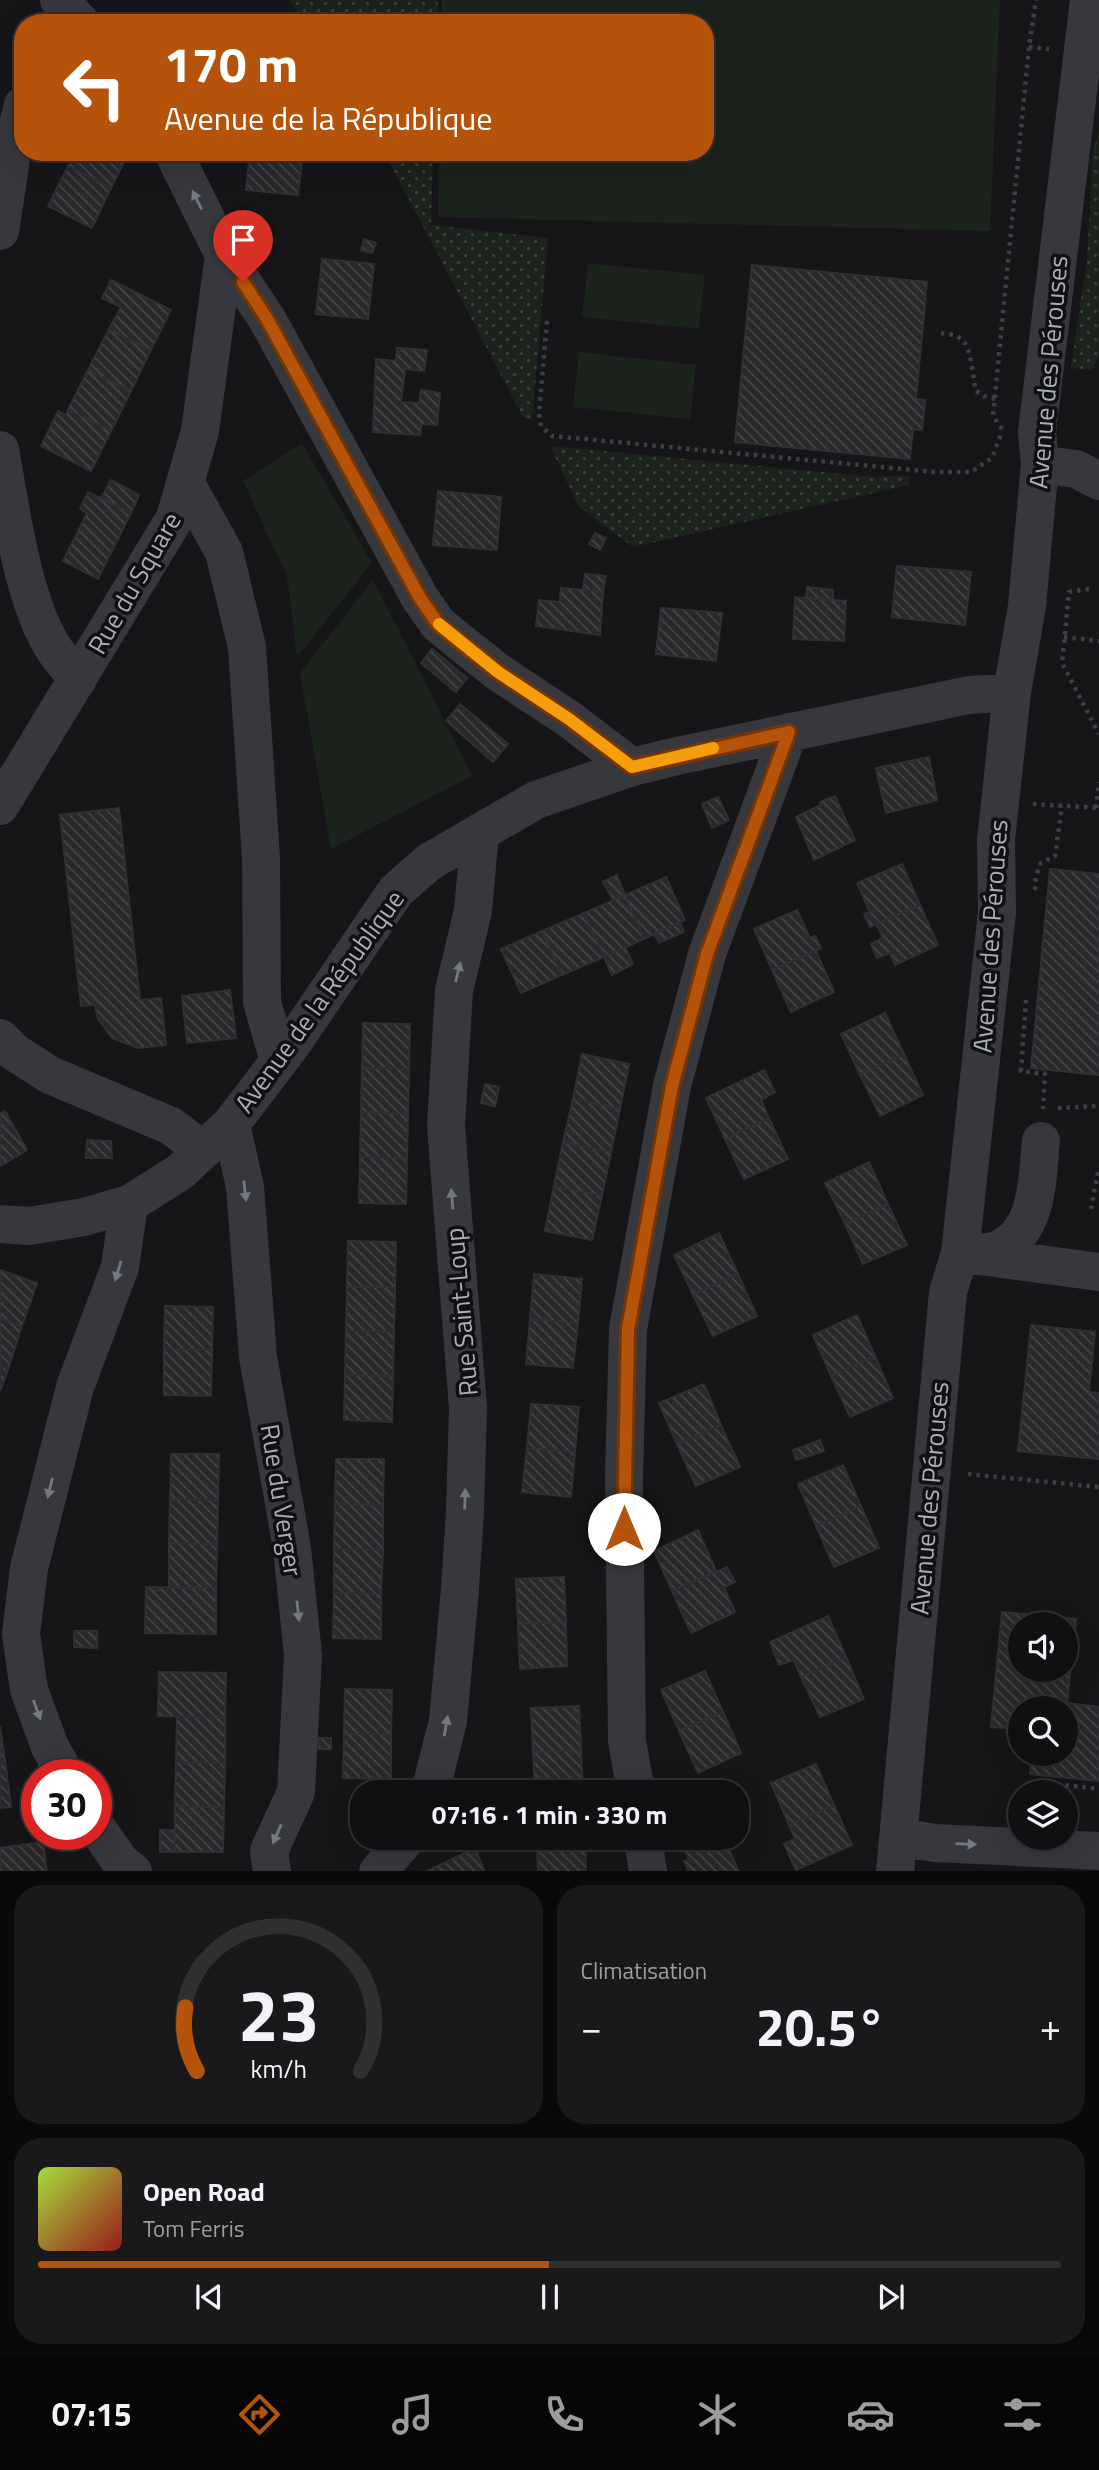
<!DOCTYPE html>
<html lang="fr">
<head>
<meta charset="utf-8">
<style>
	body { margin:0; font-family:"Titillium Web",sans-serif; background:#19191b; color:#f1f3f6; height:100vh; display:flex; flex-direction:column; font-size:26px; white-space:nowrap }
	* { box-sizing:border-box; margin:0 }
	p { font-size:23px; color:#9c9d9f }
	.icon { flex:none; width:38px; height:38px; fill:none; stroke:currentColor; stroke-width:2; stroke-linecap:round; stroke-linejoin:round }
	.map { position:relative; height:1871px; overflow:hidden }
	.sheet { display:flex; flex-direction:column; gap:14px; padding:14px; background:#09090a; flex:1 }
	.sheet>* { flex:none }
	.banner { position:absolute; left:14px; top:14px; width:700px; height:147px; border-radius:28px; box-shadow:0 7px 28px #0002,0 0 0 2px #303032; background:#b45309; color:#fff; overflow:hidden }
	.fabs { position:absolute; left:1008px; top:1612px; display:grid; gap:14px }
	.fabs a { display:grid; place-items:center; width:70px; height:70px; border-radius:50%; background:#101012; box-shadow:0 7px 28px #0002,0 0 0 2px #303032; font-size:35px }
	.speed { position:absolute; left:21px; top:1759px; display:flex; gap:14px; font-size:35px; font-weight:700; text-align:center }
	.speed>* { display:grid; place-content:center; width:91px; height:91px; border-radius:50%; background:#101012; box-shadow:0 7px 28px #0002,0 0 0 2px #303032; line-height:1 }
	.speed .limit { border:10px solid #d22; background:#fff; color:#111 }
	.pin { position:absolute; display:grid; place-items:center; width:60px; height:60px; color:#fff; margin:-72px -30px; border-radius:50% 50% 50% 0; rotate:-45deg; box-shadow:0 0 7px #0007 }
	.pin .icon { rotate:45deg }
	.me { position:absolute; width:77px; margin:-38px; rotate:0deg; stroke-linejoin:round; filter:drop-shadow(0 0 5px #0008) }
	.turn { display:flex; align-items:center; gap:24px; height:147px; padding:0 35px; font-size:32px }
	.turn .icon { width:91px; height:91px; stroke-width:2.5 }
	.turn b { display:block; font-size:49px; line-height:60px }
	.big { font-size:52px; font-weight:700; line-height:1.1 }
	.sheet .widget { flex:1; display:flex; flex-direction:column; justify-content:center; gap:10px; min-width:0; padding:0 24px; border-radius:28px; background:#19191b }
	.sheet .dial { align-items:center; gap:0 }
	.dial svg { height:182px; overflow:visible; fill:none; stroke:#303032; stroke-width:7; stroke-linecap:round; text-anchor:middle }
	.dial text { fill:#f1f3f6; stroke:none }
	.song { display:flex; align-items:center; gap:21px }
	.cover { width:84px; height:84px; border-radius:10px; background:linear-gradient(135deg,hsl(80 70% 55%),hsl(0 70% 35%)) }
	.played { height:7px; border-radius:4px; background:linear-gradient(90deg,#b45309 50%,#303032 50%) }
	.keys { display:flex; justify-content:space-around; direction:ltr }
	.heat { display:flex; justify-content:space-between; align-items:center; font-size:38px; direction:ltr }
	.sheet .tiles { flex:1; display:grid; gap:14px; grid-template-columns:1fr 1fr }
	.widget:last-child { grid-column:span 2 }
	.trip { position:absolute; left:350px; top:1780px; width:399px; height:70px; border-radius:28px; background:#101012; box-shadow:0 7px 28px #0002,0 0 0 2px #303032; font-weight:700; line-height:70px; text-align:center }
	.dock { display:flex; height:112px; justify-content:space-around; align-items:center; background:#060607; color:#9c9d9f }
	.dock .icon { width:49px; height:49px }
	.dock .active { color:#b45309 }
	.dock b { font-size:32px; color:#f1f3f6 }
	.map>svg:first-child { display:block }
</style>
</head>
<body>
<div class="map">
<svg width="1099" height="1872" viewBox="0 0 1099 1872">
	<defs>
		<pattern id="grass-dots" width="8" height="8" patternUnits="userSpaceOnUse" patternTransform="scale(1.75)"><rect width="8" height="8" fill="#1c231d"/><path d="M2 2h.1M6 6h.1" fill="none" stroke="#3a403c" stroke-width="1.8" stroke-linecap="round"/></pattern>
		<pattern id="building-back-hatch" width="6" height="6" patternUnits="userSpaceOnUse" patternTransform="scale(1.75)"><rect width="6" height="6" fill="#29292c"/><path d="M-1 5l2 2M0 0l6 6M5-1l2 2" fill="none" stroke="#454548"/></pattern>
	</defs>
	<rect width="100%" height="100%" fill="#161618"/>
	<path fill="url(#grass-dots)" d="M 289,0 L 438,0 L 437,23 L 304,23 Z
		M 1099,131 L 1099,357 L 1092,370 L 1071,368 L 1087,259 L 1093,151 Z
		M 384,152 L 433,152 L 431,225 L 548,238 L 532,420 L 523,417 Z
		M 550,446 L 874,477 L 910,476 L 909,485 L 633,547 L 579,507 Z"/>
	<path fill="#1c231d" d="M 442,0 L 1000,0 L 990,231 L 438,217 L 439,152 L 705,152 L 705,23 L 442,23 Z
		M 588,263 L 705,275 L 699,329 L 582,317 Z
		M 579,352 L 696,365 L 690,419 L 573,407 Z
		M 302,443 L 372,563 L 297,657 L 287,576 L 243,481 Z
		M 373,580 L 472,776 L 331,849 L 300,673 Z"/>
	<path fill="url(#building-back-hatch)" stroke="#303034" stroke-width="2" fill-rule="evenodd" d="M 76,152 L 129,152 L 111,188 L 68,166 Z
		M 250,152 L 303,152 L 298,195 L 246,190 Z
		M 68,166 L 111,188 L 92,228 L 48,206 Z
		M 364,239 L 376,243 L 372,253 L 361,250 Z
		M 322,259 L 374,264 L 368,319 L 316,314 Z
		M 752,265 L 927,282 L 916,399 L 925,400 L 922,430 L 913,429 L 910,459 L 735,442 Z
		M 111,280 L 171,310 L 151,350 L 109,329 L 121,307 L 102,298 Z
		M 109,329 L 151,350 L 131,391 L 88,370 Z
		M 397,348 L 427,350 L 424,371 L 405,369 L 401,402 L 419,403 L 421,390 L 440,393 L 437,425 L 422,424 L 420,435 L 373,432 L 376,359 L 396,361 Z
		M 88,370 L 131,391 L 111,431 L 68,410 Z
		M 68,410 L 111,431 L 91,471 L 41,446 L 58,411 L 66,415 Z
		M 111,480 L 139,495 L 131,513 L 101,498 Z
		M 438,491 L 501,497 L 497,550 L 433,545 Z
		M 88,492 L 131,513 L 98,579 L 63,561 L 87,513 L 80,509 Z
		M 595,533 L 606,538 L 600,550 L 589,544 Z
		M 897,566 L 971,572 L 965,625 L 892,617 Z
		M 585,574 L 606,576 L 603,592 L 583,589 Z
		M 807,587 L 833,590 L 833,600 L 806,598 Z
		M 561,588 L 603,592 L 600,635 L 536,626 L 539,600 L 560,602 Z
		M 795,597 L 846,601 L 844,641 L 793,639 Z
		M 661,608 L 722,613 L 716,661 L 656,654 Z
		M 432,649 L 467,678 L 456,692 L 421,663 Z
		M 460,704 L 508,744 L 493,762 L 446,721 Z
		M 929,757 L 937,800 L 886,813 L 876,768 Z
		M 835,796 L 855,840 L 814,860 L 796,817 L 821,805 L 820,802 Z
		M 718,797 L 729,820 L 712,828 L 702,804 Z
		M 119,808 L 140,1000 L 161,998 L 166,1045 L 138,1048 L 112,1038 L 98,1019 L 95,1005 L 81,1006 L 60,815 Z
		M 902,864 L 920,905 L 870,927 L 864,914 L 870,912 L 857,883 Z
		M 1050,869 L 1099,874 L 1099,1075 L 1031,1068 Z
		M 617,875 L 625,895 L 613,900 L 603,882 Z
		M 666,877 L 685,920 L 644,939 L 625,895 Z
		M 625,895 L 644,939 L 604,957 L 584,913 Z
		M 920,905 L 938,945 L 895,965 L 890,953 L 877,958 L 871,944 L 883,938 L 876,924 Z
		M 797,910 L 810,938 L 815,936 L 821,948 L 772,970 L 754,929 Z
		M 584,913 L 604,957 L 562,975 L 542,931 Z
		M 680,922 L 684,932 L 659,943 L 654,934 Z
		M 542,931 L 562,975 L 521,993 L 501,949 Z
		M 625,947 L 633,964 L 612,975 L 604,957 Z
		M 816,951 L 834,992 L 791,1012 L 772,970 Z
		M 230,990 L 236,1038 L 187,1043 L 182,996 Z
		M 885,1013 L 904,1054 L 860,1075 L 841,1034 Z
		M 363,1023 L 410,1024 L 409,1069 L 362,1068 Z
		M 582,1054 L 629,1064 L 620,1109 L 573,1099 Z
		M 904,1054 L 923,1095 L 880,1116 L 860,1075 Z
		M 362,1068 L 409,1069 L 408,1114 L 361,1112 Z
		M 764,1070 L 775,1092 L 761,1100 L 769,1118 L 725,1139 L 706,1098 Z
		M 485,1084 L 499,1087 L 495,1106 L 481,1103 Z
		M 573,1099 L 620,1109 L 611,1152 L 563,1142 Z
		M 5,1111 L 27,1150 L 0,1166 L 0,1114 Z
		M 361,1112 L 408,1114 L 407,1158 L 360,1157 Z
		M 769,1118 L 788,1159 L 744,1179 L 725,1139 Z
		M 87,1140 L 111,1141 L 112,1158 L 86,1158 Z
		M 563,1142 L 611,1152 L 602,1196 L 554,1186 Z
		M 360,1157 L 407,1158 L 406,1204 L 359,1203 Z
		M 869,1162 L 888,1204 L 845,1224 L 825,1183 Z
		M 554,1186 L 602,1196 L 592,1240 L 545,1231 Z
		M 888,1204 L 907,1245 L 863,1264 L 845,1224 Z
		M 719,1233 L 738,1274 L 693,1295 L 674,1255 Z
		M 348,1241 L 396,1242 L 395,1287 L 347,1287 Z
		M 0,1270 L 37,1283 L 22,1326 L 0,1318 Z
		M 534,1274 L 582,1279 L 578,1323 L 530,1319 Z
		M 738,1274 L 757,1316 L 713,1336 L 693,1295 Z
		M 347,1287 L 395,1287 L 394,1332 L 346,1331 Z
		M 165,1306 L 213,1307 L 212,1350 L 164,1349 Z
		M 857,1315 L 875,1356 L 831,1376 L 813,1335 Z
		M 0,1318 L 22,1326 L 8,1369 L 0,1366 Z
		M 530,1319 L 578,1323 L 573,1368 L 526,1364 Z
		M 1031,1325 L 1095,1332 L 1089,1392 L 1099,1393 L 1099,1459 L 1018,1451 Z
		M 346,1331 L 394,1332 L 393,1376 L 345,1375 Z
		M 164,1349 L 212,1350 L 211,1396 L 164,1395 Z
		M 875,1356 L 893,1398 L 850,1417 L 831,1376 Z
		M 0,1366 L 8,1369 L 0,1391 Z
		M 345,1375 L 393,1376 L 392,1422 L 344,1420 Z
		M 704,1384 L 721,1425 L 677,1444 L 659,1403 Z
		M 531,1404 L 579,1407 L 575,1452 L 527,1448 Z
		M 721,1425 L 740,1467 L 696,1486 L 677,1444 Z
		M 820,1440 L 824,1451 L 796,1460 L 793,1450 Z
		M 527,1448 L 575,1452 L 571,1497 L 522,1492 Z
		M 171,1454 L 219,1454 L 218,1500 L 170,1499 Z
		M 336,1459 L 384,1459 L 383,1505 L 335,1504 Z
		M 843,1465 L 861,1506 L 816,1526 L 798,1484 Z
		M 170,1499 L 218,1500 L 217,1544 L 169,1543 Z
		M 335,1504 L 383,1505 L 383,1550 L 334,1549 Z
		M 861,1506 L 879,1548 L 834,1567 L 816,1526 Z
		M 698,1530 L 716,1571 L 672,1591 L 654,1551 Z
		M 169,1543 L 217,1544 L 216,1588 L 169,1588 Z
		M 334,1549 L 383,1550 L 381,1594 L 334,1593 Z
		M 727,1567 L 735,1582 L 724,1587 L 735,1612 L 691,1633 L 672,1591 Z
		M 564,1577 L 566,1622 L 518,1624 L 516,1579 Z
		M 146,1587 L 216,1588 L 216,1634 L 145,1633 Z
		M 334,1593 L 381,1594 L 381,1639 L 333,1638 Z
		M 1002,1612 L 1076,1619 L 1067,1703 L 1099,1707 L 1099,1781 L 1030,1774 L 1032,1754 L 1066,1754 L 1066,1708 L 1020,1708 L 1020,1729 L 991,1727 ZM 1020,1624 L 1066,1624 L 1066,1670 L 1020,1670 Z
		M 828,1616 L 846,1657 L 801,1677 L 794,1660 L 779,1665 L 770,1642 Z
		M 566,1622 L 567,1666 L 520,1669 L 518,1624 Z
		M 74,1631 L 97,1631 L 97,1648 L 74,1647 Z
		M 846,1657 L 864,1699 L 820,1717 L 801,1677 Z
		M 705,1671 L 723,1712 L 679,1731 L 661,1690 Z
		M 159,1672 L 226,1673 L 225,1718 L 158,1716 Z
		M 345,1689 L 392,1690 L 391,1734 L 344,1734 Z
		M 579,1706 L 581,1750 L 533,1752 L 531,1708 Z
		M 723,1712 L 741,1753 L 698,1773 L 679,1731 Z
		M 177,1717 L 225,1718 L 225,1763 L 176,1762 Z
		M 0,1726 L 5,1761 L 0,1762 Z
		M 344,1734 L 391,1734 L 391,1779 L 343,1778 Z
		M 319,1738 L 331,1738 L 331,1749 L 318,1749 Z
		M 581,1750 L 583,1792 L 535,1792 L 533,1752 Z
		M 5,1761 L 11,1807 L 0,1808 L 0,1762 Z
		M 176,1762 L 225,1763 L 224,1807 L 175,1806 Z
		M 816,1764 L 834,1805 L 789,1825 L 771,1783 Z
		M 834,1805 L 852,1845 L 796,1870 L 784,1844 L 795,1839 L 789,1825 Z
		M 175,1806 L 224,1807 L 223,1852 L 175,1852 Z
		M 160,1830 L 174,1830 L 175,1852 L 160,1852 Z
		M 537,1838 L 585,1838 L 585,1841 L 537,1843 Z
		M 698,1838 L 724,1838 L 739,1872 L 689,1872 L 684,1861 L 689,1860 L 683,1844 Z
		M 585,1841 L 586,1872 L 538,1872 L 537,1843 Z
		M 43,1842 L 47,1872 L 0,1872 L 0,1848 Z
		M 475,1848 L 485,1872 L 425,1872 Z"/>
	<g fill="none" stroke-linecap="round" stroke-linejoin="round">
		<path stroke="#3d3f44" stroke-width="4.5" stroke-dasharray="3.5 5" stroke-linecap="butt" d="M 1029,47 L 1049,49
			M 547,321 L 539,414 L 541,426 L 552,436 L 935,472 L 971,472 L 992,458 L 1001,434
			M 941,333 C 946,334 954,334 958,337 C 973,344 972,377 976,391 L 984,396 L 995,399
			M 1002,429 L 993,416 L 1029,47 L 1036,0
			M 1089,589 L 1069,592 L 1062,663 L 1099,734
			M 1064,637 L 1099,641
			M 1033,804 L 1099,808
			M 1096,808 L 1099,782
			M 1035,890 L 1036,876 L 1041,863 L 1055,856 L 1062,806
			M 1026,1000 L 1021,1071 L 1045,1074 L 1043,1109
			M 1058,1108 L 1099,1106
			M 1091,1209 L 1099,1167
			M 968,1474 L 1099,1487
			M 1064,1792 L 1064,1785 L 1099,1789"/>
		<path stroke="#37383d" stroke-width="38" d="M 59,0 L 81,23
			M 173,152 L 224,255 L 267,319 L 420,598 L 438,624 L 460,642 L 498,672 L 569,719 L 632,767
			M 0,231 L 14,140 L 23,105
			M 0,450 C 11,508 22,600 54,649 C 61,660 70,669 78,679
			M 1040,464 L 1076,469 L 1099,481
			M 185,482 L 224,552 L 247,647 L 261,858 L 262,1002 L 279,1061
			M 0,806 L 175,518 L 200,431 L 224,255
			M 0,1038 L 14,1052 L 50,1075 L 171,1126 L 203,1150
			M 231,1124 L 245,1187 L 258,1357 L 292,1548 L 303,1655 L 296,1792 L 269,1851 L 272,1872
			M 0,1224 L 29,1226 L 84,1217 L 129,1204 L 180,1172 L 231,1124 L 292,1044 L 396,891 L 429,862 L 536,800 L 632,767 L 677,756 L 969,695 L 1012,692
			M 960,1253 C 972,1252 989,1254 999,1249 C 1039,1231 1037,1178 1041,1141
			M 973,1255 L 1099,1272
			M 65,1774 L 50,1747 L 29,1690 L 21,1634 L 29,1568 L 75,1387 L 120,1267 L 129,1204
			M 430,1792 L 448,1721 L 460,1589 L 465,1511 L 468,1408 L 446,1126 L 454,990 L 473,911 L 480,832
			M 636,1792 L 627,1741 L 624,1476 L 628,1329 L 672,1086 L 707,954 L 789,732
			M 96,1827 L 120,1861 L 133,1872
			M 898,1837 L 935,1843 L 1099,1851
			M 643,1838 L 648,1872
			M 378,1872 L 407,1838
			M 895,1872 L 948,1292 L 960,1253 L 997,912 L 996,840 L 1012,692 L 1027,606 L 1040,464 L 1037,432 L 1089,0"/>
	</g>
	<defs><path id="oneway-solid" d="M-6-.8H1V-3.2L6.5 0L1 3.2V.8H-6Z" transform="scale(1.75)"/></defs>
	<g fill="#757881">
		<use href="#oneway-solid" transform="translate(197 200) rotate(-116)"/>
		<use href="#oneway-solid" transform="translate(458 972) rotate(-76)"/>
		<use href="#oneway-solid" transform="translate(245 1191) rotate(83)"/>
		<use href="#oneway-solid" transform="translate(452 1199) rotate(-95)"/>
		<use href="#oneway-solid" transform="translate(118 1271) rotate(107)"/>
		<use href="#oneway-solid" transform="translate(50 1488) rotate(104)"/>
		<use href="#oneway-solid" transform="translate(465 1499) rotate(-88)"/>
		<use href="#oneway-solid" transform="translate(298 1611) rotate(84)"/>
		<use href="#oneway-solid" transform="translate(37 1710) rotate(70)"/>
		<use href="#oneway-solid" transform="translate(446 1726) rotate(-80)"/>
		<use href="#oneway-solid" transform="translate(277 1834) rotate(114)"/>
		<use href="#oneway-solid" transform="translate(966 1844) rotate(2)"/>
	</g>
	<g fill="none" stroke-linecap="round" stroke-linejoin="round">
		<g stroke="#753606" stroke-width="18">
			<path id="route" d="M 243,282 L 267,319 L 420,598 L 438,624 L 460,642 L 498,672 L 569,719 L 632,767 L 789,732 L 707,954 L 672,1086 L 628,1329 L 624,1529"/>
		</g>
		<use href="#route" stroke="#b45309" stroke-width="12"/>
		<path stroke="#f59e0b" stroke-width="12" d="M 439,624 L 498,672 L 569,719 L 632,767 L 713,748"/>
	</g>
	<g text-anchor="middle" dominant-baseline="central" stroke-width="7" stroke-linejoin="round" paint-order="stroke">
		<g font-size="26" fill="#a8adb8" stroke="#111113">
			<text transform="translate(1048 372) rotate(-85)">Avenue des Pérouses</text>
			<text transform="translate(134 583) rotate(-60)">Rue du Square</text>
			<text transform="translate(990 936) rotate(-86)">Avenue des Pérouses</text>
			<text transform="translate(319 1001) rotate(-54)">Avenue de la République</text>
			<text transform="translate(461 1312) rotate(-95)">Rue Saint-Loup</text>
			<text transform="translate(929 1498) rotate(-85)">Avenue des Pérouses</text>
			<text transform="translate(282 1500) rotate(81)">Rue du Verger</text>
		</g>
	</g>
</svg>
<div class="fabs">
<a><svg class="icon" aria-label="sound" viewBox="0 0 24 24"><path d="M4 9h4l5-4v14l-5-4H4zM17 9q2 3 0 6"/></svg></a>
<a><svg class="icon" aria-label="search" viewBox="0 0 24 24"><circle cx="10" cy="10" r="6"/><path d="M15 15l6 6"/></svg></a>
<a><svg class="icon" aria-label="layers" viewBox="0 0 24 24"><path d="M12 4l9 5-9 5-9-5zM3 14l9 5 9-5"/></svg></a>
</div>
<div class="speed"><div class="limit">30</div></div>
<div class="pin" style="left:243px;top:282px;background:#d93025"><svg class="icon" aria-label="arrive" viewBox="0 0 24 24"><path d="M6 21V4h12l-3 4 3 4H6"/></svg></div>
<svg class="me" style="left:624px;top:1529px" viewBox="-20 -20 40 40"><circle r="19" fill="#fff"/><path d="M0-13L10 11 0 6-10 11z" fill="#b45309"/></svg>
<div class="trip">07:16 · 1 min · 330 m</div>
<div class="banner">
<div class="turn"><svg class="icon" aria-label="left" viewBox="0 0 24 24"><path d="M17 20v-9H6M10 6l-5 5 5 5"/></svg><div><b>170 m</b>Avenue de la République</div></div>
</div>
</div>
<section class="sheet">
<div class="tiles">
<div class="widget dial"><svg viewBox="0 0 100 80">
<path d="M14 69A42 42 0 1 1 86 69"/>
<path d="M14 69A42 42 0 0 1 9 41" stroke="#b45309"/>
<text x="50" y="56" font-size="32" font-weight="700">23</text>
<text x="50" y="72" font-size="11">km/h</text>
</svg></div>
<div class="widget"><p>Climatisation</p>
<div class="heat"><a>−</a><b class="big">20.5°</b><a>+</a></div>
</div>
<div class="widget">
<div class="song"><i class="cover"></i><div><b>Open Road</b><p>Tom Ferris</p></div></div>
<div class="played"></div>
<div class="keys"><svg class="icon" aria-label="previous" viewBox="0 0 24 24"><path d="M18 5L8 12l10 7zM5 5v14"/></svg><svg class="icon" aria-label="pause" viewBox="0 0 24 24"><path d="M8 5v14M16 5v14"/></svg><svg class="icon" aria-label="next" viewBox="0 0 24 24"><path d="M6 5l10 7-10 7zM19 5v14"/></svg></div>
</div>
</div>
</section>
<nav class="dock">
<b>07:15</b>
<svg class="icon active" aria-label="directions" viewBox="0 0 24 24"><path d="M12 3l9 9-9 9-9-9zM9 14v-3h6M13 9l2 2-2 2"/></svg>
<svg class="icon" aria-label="music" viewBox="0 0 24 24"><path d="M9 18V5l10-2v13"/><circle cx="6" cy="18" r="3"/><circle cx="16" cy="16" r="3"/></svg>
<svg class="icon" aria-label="phone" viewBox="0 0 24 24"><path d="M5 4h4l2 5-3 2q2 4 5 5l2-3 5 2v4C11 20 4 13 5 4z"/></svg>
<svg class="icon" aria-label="climate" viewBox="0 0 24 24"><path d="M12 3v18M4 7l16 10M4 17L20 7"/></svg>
<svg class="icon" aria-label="car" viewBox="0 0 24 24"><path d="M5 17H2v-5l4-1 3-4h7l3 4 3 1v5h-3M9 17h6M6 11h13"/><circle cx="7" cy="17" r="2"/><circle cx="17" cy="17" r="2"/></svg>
<svg class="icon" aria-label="filters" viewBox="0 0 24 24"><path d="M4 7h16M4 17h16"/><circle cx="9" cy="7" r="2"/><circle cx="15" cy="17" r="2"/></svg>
</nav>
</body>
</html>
